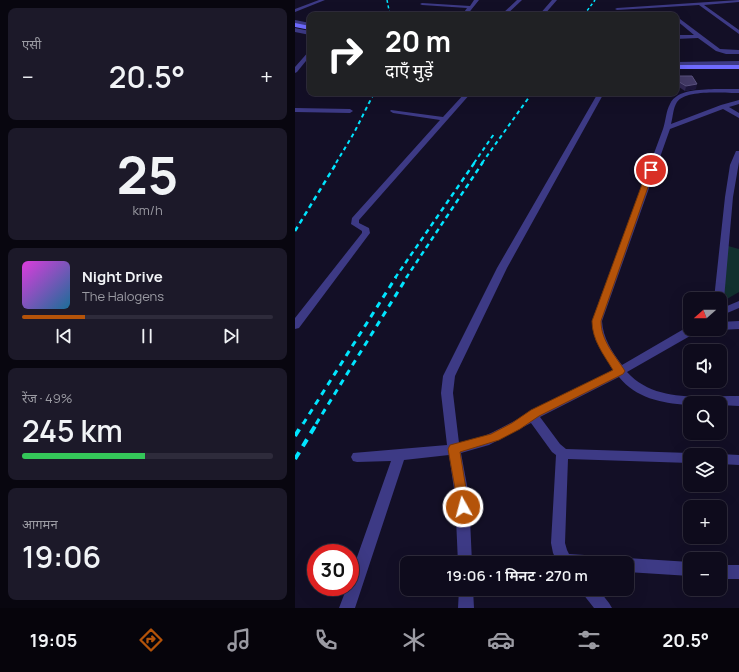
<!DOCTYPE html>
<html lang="hi">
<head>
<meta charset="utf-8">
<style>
	body { margin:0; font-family:Manrope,"Noto Sans Devanagari",sans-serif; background:#1c1929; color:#f1f3f6; height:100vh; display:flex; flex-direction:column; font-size:15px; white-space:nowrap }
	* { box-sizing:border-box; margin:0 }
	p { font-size:13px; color:#9b9ba3 }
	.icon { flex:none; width:22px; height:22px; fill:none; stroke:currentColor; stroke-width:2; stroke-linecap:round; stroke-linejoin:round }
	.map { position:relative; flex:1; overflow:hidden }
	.details { display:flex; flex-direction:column; gap:8px; padding:8px; background:#08060f; width:295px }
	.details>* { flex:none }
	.guide { position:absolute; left:12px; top:12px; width:372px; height:84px; border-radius:8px; box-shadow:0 4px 16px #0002,0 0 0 1px #2e2b3b; background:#202124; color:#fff; overflow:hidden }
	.needle { width:26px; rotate:249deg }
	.buttons { position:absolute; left:388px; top:292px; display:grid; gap:8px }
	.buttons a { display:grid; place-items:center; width:44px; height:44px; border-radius:8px; background:#0e0b1c; box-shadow:0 4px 16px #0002,0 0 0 1px #2e2b3b; font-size:20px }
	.speed { position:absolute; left:12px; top:544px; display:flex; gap:8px; font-size:20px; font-weight:700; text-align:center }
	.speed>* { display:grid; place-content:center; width:52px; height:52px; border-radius:50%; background:#0e0b1c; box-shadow:0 4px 16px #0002,0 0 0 1px #2e2b3b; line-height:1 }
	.speed .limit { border:6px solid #d22; background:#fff; color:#111 }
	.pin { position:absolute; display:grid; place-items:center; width:34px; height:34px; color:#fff; margin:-17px; border:2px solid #fff; border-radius:50%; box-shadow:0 1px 4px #0007 }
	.me { position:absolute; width:44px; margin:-22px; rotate:353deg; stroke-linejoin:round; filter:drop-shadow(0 0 3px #0008) }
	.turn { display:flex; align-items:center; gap:14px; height:84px; padding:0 12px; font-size:18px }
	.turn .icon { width:52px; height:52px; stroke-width:2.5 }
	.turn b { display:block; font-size:28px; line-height:34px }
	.big { font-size:30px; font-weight:600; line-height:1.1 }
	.details .tile { flex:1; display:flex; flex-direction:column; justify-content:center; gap:6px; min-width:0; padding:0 14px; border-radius:8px; background:#1c1929 }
	.details .dial { align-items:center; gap:0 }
	.dial b { font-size:52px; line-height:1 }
	.song { display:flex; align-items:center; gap:12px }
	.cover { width:48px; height:48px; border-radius:6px; background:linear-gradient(135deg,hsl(300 70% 55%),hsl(200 70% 35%)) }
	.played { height:4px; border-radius:2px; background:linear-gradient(90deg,#b45309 25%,#2e2b3b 25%) }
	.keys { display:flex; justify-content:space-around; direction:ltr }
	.heat { display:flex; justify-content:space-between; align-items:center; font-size:22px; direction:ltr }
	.charge { height:6px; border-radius:3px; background:linear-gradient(90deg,#34c759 49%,#2e2b3b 0) }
	.trip { position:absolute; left:105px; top:556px; width:234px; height:40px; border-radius:8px; background:#0e0b1c; box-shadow:0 4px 16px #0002,0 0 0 1px #2e2b3b; font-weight:600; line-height:40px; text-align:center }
	.tab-bar { display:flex; height:64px; justify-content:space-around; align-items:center; background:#06040b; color:#9b9ba3 }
	.tab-bar .icon { width:28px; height:28px }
	.tab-bar .active { color:#b45309 }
	.tab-bar b { font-size:18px; color:#f1f3f6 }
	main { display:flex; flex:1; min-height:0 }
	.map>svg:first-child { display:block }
</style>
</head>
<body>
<main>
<section class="details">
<div class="tile"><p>एसी</p>
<div class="heat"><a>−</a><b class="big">20.5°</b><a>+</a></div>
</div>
<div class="tile dial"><b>25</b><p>km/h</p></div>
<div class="tile">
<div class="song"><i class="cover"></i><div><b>Night Drive</b><p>The Halogens</p></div></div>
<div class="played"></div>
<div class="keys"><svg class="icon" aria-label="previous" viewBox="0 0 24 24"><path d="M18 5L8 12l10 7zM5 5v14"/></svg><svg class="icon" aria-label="pause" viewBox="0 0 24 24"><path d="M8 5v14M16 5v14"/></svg><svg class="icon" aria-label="next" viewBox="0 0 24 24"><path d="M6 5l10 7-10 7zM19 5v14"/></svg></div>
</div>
<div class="tile"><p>रेंज · 49%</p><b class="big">245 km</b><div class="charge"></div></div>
<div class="tile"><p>आगमन</p><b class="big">19:06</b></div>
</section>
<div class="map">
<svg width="444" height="608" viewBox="0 0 444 608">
	<rect width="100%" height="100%" fill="#130f26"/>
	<path fill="#12302f" d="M 433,246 L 444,249 L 444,292 L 425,303 Z"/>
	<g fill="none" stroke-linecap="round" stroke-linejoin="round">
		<path fill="#3d3a85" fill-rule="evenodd" d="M 24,0 L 30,0 L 0,12 L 0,9 Z
			M 179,0 L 184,0 L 172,15 L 167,15 L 172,8 L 127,5 L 125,4 L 127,3 L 175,6 Z
			M 222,0 L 227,0 L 211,15 L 206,15 Z
			M 257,0 L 262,0 L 249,15 L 244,15 Z
			M 444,0 L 444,2 L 409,5 L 444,30 L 444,34 L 404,5 L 322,10 L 320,9 L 322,8 Z
			M 381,16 L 425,49 L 444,50 L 444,54 L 431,54 L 421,51 L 403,38 L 381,39 L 381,35 L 399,35 L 381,20 Z
			M 0,20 L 15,23 L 15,27 L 0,24 Z
			M 0,28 L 15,31 L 15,35 L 0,32 Z
			M 15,50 L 15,56 L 2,72 L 0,73 L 0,67 Z
			M 444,61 L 444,65 L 381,66 L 381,62 Z
			M 419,89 L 444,89 L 444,93 C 430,93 391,89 382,102 C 378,108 378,117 376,124 L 426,105 L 444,100 L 444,104 L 434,107 L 444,113 L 444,118 L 428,109 L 375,129 L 307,321 C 308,338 317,352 327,365 L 394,326 L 395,329 L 403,329 L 402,332 L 332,372 C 360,403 406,396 444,396 L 444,406 L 425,405 L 425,403 L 395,403 L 395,405 L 392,405 C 366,403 341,398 324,377 L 245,417 L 265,444 L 271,449 L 395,453 L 400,455 L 395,455 L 395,463 L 273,459 L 270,543 L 272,550 L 274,554 L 305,556 L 310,558 L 312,563 L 263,563 L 258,553 L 256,543 L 261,455 L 257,452 L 236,423 L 194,445 L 166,453 L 174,496 L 177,563 L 163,563 L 160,496 L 154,455 L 109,460 L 60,608 L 44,608 L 52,587 L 55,587 L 55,577 L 96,461 L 62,462 L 58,461 L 56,457 L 58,453 L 152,445 L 146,393 L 148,376 L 202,268 L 303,93 L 309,93 L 212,268 L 160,376 L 158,393 L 164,443 L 187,437 L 198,432 L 318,370 L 301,341 L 297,321 L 368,129 C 371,120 371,111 375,104 C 382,89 405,90 419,89 Z
			M 170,93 L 176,93 L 64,220 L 64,223 L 74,228 L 75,233 L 4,328 L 0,329 L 0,318 L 67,233 L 67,231 L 56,224 L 57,218 L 145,120 L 98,113 L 95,111 L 96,110 L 148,117 Z
			M 0,108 L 55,109 L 58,111 L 55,113 L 0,112 Z
			M 441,151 L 444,151 L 444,162 L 438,197 L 429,299 L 425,302 L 425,299 L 419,299 L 430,197 L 435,165 Z
			M 444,301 L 444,308 L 425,316 L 425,309 Z
			M 444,321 L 444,329 L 425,330 L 423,329 L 425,329 L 425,322 Z
			M 425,454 L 444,455 L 444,465 L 425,464 L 425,455 L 421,455 Z
			M 332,558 L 395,562 L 395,576 L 332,572 L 332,563 L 326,563 L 327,560 Z
			M 425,565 L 444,565 L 444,579 L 425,579 Z
			M 164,589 L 178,589 L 179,608 L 163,608 Z
			M 286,589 L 303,589 L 314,603 L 317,608 L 299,608 L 288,594 Z"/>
		<path fill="#6f6bff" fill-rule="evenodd" d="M 0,23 L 15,26 L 15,30 L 0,27 Z
			M 381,65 L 444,65 L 444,69 L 381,69 Z"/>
		<path stroke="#00e5ff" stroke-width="1.5" stroke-dasharray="3 2.5" stroke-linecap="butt" d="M 92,0 L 95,15
			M 289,15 L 300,0"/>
		<path stroke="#00e5ff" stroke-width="2" stroke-dasharray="4 3.5" stroke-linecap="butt" d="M 41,163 L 59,133 L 79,93
			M 179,163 L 199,134
			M 187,163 L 237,93"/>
		<path stroke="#00e5ff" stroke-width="2.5" stroke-dasharray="5 4" stroke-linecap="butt" d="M 0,231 L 42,162
			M 100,278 L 180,162
			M 111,278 L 188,162"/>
		<path stroke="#00e5ff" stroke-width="3" stroke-dasharray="6 5.5" stroke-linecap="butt" d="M 8,424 L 101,277
			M 21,424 L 112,277"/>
		<path stroke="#00e5ff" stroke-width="4" stroke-dasharray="8 7" stroke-linecap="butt" d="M 0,436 L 8,423
			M 0,459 L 22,423"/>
	</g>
	<path fill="#312854" d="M 381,76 L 401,89 L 390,91 L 381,85 Z"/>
	<path fill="#1d163a" d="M 402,84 L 401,89 L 390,91 L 391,86 Z"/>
	<path fill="#433a66" stroke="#5a527e" d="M 381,76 L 397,76 L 402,84 L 391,86 L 381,80 Z"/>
	<path fill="#b45309" stroke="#753606" d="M 353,168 L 359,170 L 306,321 C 306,341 320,355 330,371 L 328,374 L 244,416 L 225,429 L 204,440 L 165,452 L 174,507 L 173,511 L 168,512 L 164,511 L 153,449 L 155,445 L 196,434 L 217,423 L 236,410 L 318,370 C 309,355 297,340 297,321 Z"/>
</svg>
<div class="buttons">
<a><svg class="needle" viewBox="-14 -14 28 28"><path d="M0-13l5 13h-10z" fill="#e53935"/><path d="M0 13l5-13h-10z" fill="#9b9ba3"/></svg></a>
<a><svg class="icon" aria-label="sound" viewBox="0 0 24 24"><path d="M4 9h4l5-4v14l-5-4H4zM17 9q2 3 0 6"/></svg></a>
<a><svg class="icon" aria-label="search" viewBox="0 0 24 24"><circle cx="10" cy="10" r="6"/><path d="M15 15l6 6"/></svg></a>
<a><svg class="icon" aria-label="layers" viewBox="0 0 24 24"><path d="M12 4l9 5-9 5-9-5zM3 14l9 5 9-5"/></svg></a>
<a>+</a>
<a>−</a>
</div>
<div class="speed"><div class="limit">30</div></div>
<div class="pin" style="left:356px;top:170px;background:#d93025"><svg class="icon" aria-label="arrive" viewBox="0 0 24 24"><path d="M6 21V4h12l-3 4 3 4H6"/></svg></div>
<svg class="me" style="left:168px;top:507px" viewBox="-20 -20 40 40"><circle r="17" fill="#b45309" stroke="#fff" stroke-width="3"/><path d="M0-11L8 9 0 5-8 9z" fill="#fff"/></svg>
<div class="trip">19:06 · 1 मिनट · 270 m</div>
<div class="guide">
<div class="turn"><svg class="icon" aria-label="right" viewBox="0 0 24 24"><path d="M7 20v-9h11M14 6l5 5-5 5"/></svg><div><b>20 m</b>दाएँ मुड़ें</div></div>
</div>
</div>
</main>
<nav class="tab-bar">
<b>19:05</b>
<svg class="icon active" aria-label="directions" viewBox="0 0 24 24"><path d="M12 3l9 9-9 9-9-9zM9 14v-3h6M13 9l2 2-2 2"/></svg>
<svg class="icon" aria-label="music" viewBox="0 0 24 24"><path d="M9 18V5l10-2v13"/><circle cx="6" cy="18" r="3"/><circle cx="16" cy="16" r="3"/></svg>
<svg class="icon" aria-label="phone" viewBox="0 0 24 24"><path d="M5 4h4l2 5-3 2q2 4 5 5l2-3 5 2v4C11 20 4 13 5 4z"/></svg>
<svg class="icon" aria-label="climate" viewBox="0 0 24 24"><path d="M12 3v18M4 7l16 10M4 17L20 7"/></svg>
<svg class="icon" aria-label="car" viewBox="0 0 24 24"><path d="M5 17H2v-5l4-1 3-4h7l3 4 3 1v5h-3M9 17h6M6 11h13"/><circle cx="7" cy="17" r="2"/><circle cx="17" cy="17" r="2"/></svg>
<svg class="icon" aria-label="filters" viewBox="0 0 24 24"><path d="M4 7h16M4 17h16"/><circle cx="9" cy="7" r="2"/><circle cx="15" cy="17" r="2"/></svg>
<b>20.5°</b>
</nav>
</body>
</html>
